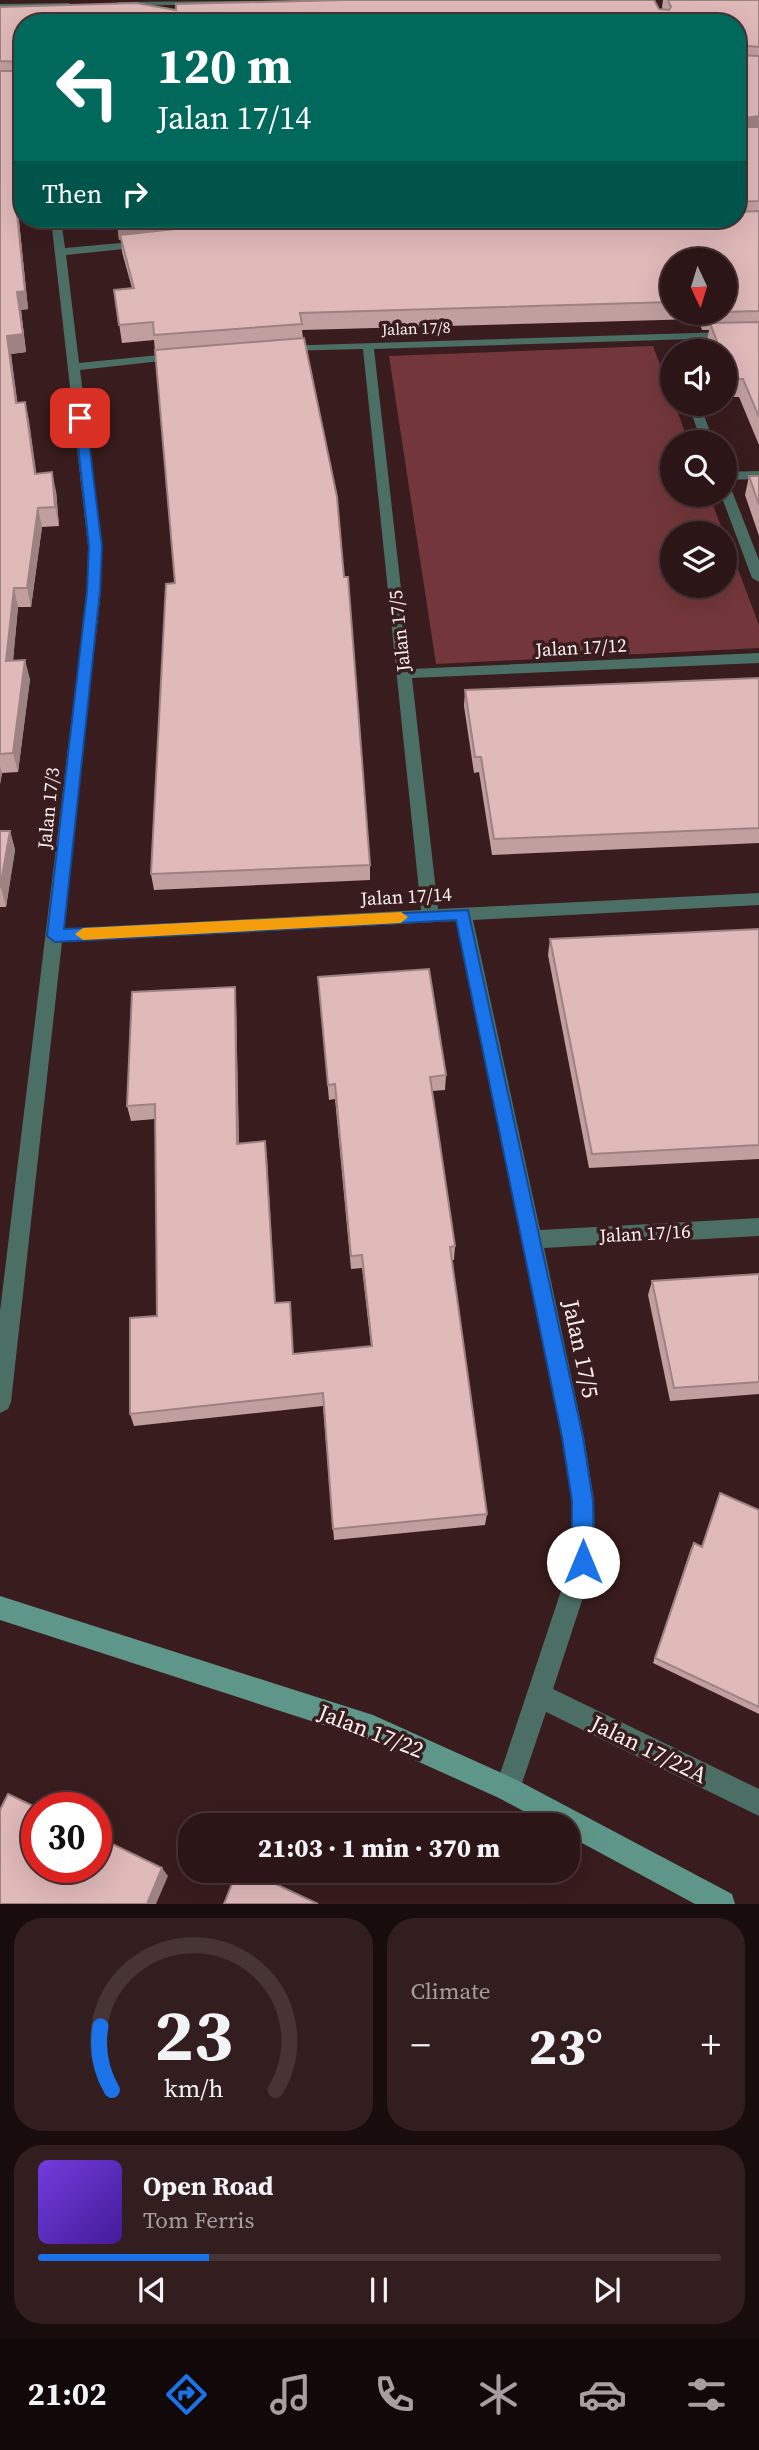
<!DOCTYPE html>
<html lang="en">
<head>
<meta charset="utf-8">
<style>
	body { margin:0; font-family:"Source Serif 4",serif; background:#331e1f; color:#f1f3f6; height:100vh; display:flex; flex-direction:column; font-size:26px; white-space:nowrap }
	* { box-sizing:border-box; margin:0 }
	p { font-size:23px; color:#a69fa1 }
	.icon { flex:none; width:38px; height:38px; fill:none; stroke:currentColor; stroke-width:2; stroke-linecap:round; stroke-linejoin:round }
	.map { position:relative; height:1904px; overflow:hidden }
	.side { display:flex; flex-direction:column; gap:14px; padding:14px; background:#180c0c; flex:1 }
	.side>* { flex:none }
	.top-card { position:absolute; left:14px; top:14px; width:732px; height:214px; border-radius:28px; box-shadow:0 7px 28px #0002,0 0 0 2px #473435; background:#00695c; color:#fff; overflow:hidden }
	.needle { width:46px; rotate:176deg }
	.buttons { position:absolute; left:660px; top:248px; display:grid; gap:14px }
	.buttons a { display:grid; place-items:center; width:77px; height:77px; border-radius:50%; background:#2b1516; box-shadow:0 7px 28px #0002,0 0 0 2px #473435; font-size:35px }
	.speed { position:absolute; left:21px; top:1792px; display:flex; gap:14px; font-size:35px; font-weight:700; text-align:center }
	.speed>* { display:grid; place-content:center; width:91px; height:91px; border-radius:50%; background:#2b1516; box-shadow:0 7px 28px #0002,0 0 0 2px #473435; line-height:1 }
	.speed .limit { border:10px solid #d22; background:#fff; color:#111 }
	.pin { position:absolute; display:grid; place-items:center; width:60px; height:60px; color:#fff; margin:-30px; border-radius:14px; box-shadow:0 4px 10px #0006 }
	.me { position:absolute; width:77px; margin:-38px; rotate:0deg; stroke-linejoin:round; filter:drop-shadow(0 0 5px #0008) }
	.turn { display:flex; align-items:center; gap:24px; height:147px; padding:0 28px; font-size:32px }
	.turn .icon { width:91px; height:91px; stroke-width:2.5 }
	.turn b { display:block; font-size:49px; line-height:60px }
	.then { display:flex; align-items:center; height:66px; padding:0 28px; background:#0003; gap:14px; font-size:26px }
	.big { font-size:52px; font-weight:800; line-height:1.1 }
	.side .tile { flex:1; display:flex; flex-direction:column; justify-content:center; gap:10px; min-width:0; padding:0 24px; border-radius:28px; background:#331e1f }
	.side .dial { align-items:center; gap:0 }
	.dial svg { height:182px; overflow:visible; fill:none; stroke:#473435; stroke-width:7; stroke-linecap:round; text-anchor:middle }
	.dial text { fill:#f1f3f6; stroke:none }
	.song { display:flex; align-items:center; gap:21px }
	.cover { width:84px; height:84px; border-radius:10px; background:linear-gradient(135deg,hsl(260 70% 55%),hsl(260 70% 35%)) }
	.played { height:7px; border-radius:4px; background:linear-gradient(90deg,#1a73e8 25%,#473435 25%) }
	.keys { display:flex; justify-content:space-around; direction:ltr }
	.heat { display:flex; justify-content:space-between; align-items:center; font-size:38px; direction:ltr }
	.side .tiles { flex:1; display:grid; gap:14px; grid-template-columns:1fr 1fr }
	.tile:last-child { grid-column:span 2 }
	.trip { position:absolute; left:178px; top:1813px; width:402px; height:70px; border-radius:28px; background:#2b1516; box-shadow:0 7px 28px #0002,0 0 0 2px #473435; font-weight:800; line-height:70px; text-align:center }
	.tab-bar { display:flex; height:112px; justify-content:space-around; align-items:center; background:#110809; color:#a69fa1 }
	.tab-bar .icon { width:49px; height:49px }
	.tab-bar .on { color:#1a73e8 }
	.tab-bar b { font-size:32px; color:#f1f3f6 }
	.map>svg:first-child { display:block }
</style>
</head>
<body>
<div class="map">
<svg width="759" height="1904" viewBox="0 0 759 1904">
	<rect width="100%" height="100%" fill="#391c1d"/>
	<path fill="#73373b" d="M 653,346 L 689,443 L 672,443 L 672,495 L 709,495 L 724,534 L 672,534 L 672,586 L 724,586 L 725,535 L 759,625 L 759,648 L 436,664 L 389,356 Z"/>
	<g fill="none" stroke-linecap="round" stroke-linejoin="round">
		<path fill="#4b6e65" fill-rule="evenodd" d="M 333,0 L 329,2 L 119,6 L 115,4 L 119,2 Z
			M 70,3 L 67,7 L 0,8 L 0,4 Z
			M 51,219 L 61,219 L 65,248 L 143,241 L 148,244 L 143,247 L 66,255 L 79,363 L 179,353 L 185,356 L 179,359 L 80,370 L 102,546 L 101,591 L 63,929 L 421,910 L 363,349 L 283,351 L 279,350 L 279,346 L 759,331 L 759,337 L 374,349 L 410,669 L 759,653 L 759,663 L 412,678 L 438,909 L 759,893 L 759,905 L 473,920 L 540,1230 L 759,1218 L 759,1236 L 544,1248 L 584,1437 L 594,1501 L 595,1561 L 553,1689 L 759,1789 L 759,1816 L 546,1712 L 517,1798 L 508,1802 L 499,1798 L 495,1789 L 571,1561 L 572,1501 L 562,1437 L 456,921 L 62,942 L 11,1402 L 8,1409 L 0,1413 L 0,1311 L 87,591 L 88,546 Z
			M 688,404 L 700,404 L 714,443 L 702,443 Z
			M 759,471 L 759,479 L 724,480 L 724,472 Z
			M 724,482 L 730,486 L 759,560 L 759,582 L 752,578 L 721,495 L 724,495 Z"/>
		<path fill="#5e9789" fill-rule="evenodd" d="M 0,1596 L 373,1715 L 517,1780 L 732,1894 L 735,1904 L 695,1904 L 569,1836 L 569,1825 L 549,1825 L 499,1798 L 370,1740 L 0,1620 Z"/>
	</g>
	<path fill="#c19f9f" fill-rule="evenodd" d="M 663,0 L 759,0 L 759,445 L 739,397 L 729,397 L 724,387 L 724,352 L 711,352 L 707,341 L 709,330 L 702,330 L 698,319 L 302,330 L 370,865 L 370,880 L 154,890 L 151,874 L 175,583 L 154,340 L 122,343 L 114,290 L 132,288 L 122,252 L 121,240 L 119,240 L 117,219 L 737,219 L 737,23 L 23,23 L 23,178 L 17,201 L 28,309 L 21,310 L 26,352 L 11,354 L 17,403 L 25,402 L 36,474 L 56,491 L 59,526 L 42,527 L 31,607 L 18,607 L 13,661 L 30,679 L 18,772 L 2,773 L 0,784 L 0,7 L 176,10 L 663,10 L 662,7 ZM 672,261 L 724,261 L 724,313 L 672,313 Z
		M 749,476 L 759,476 L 759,536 L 745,495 Z
		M 759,678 L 759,843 L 492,855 L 479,772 L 474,773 L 464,706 L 465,690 Z
		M 0,831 L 10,831 L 15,850 L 6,907 L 0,907 Z
		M 759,929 L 759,1159 L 589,1168 L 548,955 L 550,939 Z
		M 318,977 L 446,1075 L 445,1090 L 432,1091 L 455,1246 L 454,1260 L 451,1260 L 487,1514 L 485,1525 L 334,1540 L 323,1406 L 134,1426 L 130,1414 L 157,1316 L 155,1119 L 131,1121 L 127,1106 L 236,1002 L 239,1143 L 265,1141 L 275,1303 L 294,1354 L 371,1346 L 362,1268 L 351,1269 L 335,1099 L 329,1100 Z
		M 759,1274 L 759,1394 L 670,1401 L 648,1295 L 652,1281 Z
		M 720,1493 L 759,1510 L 759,1714 L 653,1663 L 691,1548 L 694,1543 L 702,1546 Z"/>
	<path fill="#9d8282" d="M 759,116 L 759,132 L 737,135 L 737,119 Z
		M 23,149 L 23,178 L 17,201 L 28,309 L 21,310 L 26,352 L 11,354 L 20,421 L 16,403 L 7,336 L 17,292 L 14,184 Z
		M 163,219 L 203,219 L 204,232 L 120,235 L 121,240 L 119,240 L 117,223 Z
		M 25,402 L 29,420 L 39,492 L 35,474 Z
		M 52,472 L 56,491 L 59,526 L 55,507 Z
		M 38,508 L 42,527 L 31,607 L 27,588 Z
		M 14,588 L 18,607 L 11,680 L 6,661 Z
		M 25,660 L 30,679 L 18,772 L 13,753 Z
		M 0,766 L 2,773 L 0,784 Z
		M 10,831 L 15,850 L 6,907 L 1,888 Z
		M 235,987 L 236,1002 L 239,1158 L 237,1144 Z
		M 265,1141 L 267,1156 L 276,1317 L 275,1303 Z
		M 162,1868 L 168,1876 L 156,1904 L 147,1904 Z"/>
	<path fill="#e0b9b9" stroke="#9d8282" stroke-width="2" d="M 346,0 L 654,0 L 659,9 L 669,10 L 671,7 L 668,0 L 759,0 L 759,47 L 740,45 L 738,55 L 759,56 L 759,116 L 737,119 L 740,127 L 759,127 L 759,201 L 737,202 L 737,23 L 23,23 L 23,62 L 0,61 L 0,7 L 136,3 L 176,10 L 176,4 Z
		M 23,63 L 23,149 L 14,184 L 25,291 L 17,292 L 23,334 L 7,336 L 16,403 L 25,402 L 35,474 L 52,472 L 55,507 L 38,508 L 27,588 L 14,588 L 6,661 L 25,660 L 13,753 L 0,754 L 0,71 L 20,71 Z
		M 759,211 L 759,311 L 724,312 L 724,261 L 672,261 L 672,302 L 300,313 L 302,324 L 154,335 L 153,322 L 119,325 L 114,290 L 134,288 L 120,235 L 203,226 L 486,219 L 737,219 L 737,212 Z
		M 117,219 L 163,219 L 117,223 Z
		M 759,322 L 759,417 L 743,379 L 732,379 L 724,360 L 724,352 L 721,352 L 710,323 Z
		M 304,338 L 337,497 L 344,577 L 348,577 L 370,865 L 151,874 L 166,584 L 175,583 L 155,350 Z
		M 749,476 L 759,476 L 759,505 Z
		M 759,678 L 759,828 L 494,839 L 481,757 L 475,757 L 465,690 Z
		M 0,831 L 10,831 L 0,888 Z
		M 759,929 L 759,1145 L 592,1154 L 550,939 Z
		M 429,969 L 446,1075 L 430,1077 L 455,1246 L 450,1247 L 487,1514 L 333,1529 L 323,1393 L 130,1414 L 130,1318 L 157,1316 L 155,1104 L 127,1106 L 132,992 L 235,987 L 237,1144 L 265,1141 L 275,1303 L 290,1302 L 293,1354 L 372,1346 L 362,1255 L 351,1256 L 335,1084 L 328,1085 L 318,977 Z
		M 759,1274 L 759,1382 L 674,1388 L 652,1281 Z
		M 720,1493 L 759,1510 L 759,1707 L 655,1658 L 694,1543 L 702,1547 Z
		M 8,1794 L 37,1808 L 37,1867 L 96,1867 L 96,1836 L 162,1868 L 147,1904 L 0,1904 L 0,1810 Z
		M 237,1871 L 248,1871 L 318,1904 L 224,1904 Z"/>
	<path fill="#1a73e8" stroke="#114b97" stroke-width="2" d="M 80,415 L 86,418 L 102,547 L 100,591 L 64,929 L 468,910 L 583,1437 L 593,1501 L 594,1562 L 590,1569 L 583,1572 L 575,1569 L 572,1562 L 572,1501 L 562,1437 L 456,920 L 55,942 L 47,936 L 87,591 L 89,547 L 75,418 Z"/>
	<path fill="#f59e0b" d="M 401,912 L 408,917 L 401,923 L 83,940 L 75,934 L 83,928 Z"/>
	<g text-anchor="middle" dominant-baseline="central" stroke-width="7" stroke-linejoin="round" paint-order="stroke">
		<g font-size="16" fill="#fef1f1" stroke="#391c1d">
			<text transform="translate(416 328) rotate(-2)">Jalan 17/8</text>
		</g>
		<g font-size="19" fill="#fef1f1" stroke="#391c1d">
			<text transform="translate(399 631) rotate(-96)">Jalan 17/5</text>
			<text transform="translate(581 647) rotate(-3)">Jalan 17/12</text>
			<text transform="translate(48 808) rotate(-84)">Jalan 17/3</text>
			<text transform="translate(406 896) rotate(-3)">Jalan 17/14</text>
			<text transform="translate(645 1233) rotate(-3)">Jalan 17/16</text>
		</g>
		<g font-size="23" fill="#fef1f1" stroke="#391c1d">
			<text transform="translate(581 1349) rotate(78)">Jalan 17/5</text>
			<text transform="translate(371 1731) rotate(21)">Jalan 17/22</text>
			<text transform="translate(649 1749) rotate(26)">Jalan 17/22A</text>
		</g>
	</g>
</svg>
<div class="buttons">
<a><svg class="needle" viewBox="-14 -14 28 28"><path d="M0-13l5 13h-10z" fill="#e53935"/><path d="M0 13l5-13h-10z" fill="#a69fa1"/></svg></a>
<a><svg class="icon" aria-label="sound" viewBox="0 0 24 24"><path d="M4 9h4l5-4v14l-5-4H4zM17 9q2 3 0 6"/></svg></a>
<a><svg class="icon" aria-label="search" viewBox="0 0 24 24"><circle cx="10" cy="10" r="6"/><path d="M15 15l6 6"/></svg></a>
<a><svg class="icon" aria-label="layers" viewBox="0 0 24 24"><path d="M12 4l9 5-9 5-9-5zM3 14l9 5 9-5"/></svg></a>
</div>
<div class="speed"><div class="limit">30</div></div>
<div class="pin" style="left:80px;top:418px;background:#d93025"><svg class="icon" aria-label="arrive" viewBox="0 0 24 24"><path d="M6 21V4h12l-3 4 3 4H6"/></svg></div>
<svg class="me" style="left:583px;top:1562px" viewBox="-20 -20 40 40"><circle r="19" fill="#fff"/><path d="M0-13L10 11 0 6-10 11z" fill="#1a73e8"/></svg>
<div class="trip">21:03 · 1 min · 370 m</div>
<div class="top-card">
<div class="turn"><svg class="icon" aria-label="left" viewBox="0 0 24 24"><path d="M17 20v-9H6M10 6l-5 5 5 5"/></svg><div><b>120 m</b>Jalan 17/14</div></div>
<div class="then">Then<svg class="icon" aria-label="right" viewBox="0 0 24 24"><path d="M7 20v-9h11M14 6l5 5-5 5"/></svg></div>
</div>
</div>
<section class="side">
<div class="tiles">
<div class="tile dial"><svg viewBox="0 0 100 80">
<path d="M14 69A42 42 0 1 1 86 69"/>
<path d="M14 69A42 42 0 0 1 9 41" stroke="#1a73e8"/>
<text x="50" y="56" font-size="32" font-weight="700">23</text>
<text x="50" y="72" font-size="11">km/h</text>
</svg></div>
<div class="tile"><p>Climate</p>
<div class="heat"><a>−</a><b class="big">23°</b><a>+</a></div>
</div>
<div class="tile">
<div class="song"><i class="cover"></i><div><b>Open Road</b><p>Tom Ferris</p></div></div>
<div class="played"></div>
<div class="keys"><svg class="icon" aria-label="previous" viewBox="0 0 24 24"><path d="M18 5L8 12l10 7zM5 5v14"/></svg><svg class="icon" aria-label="pause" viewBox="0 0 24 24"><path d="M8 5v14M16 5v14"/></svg><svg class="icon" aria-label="next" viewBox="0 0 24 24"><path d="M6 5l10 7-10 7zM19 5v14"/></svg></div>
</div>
</div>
</section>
<nav class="tab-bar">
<b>21:02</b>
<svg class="icon on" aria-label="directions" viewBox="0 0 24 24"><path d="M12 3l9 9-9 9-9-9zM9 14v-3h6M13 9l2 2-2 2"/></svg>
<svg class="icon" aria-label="music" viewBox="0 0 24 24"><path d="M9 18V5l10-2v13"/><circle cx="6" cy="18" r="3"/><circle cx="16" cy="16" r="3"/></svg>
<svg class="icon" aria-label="phone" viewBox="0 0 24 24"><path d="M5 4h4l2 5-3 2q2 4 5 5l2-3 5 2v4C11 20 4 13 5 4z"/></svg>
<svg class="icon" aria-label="climate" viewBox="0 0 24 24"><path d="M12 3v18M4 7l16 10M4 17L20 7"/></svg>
<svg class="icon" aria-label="car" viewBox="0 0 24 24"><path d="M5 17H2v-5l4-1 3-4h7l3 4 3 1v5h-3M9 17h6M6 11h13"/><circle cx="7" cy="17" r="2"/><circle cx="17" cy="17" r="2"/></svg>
<svg class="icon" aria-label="filters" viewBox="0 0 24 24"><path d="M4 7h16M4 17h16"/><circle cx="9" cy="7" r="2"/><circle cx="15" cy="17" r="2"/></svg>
</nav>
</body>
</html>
